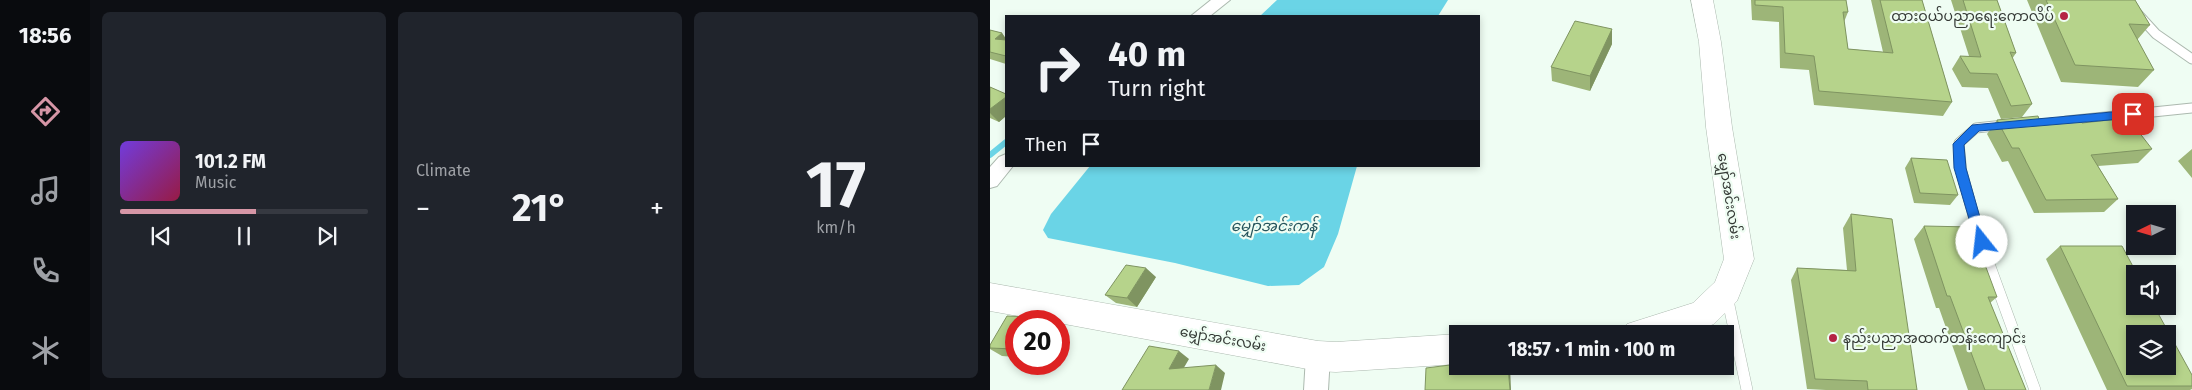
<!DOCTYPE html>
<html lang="en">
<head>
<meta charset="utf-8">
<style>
	body { margin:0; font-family:"Fira Sans","Noto Sans Myanmar",sans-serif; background:#20242c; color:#f1f3f6; height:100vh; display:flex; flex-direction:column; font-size:19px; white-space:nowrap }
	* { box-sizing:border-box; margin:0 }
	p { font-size:16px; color:#9ea1a6 }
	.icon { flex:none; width:28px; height:28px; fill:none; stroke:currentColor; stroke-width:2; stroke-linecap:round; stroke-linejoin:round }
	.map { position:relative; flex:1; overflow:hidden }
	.drawer { display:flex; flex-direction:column; gap:12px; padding:12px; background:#0d0f14; width:900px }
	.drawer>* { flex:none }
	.banner { position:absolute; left:15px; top:15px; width:475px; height:152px; border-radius:0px; box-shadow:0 2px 8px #0003; background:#171b24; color:#f1f3f6; overflow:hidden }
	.needle { width:32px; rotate:265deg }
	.buttons { position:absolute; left:1136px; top:205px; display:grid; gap:10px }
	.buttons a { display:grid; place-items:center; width:50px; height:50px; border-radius:0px; background:#171b24; box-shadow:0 2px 8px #0003; font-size:25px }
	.speed { position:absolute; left:15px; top:310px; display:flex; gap:10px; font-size:25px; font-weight:700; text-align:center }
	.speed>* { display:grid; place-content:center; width:65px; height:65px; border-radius:50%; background:#171b24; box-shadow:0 2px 8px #0003; line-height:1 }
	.speed .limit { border:8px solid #d22; background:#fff; color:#111 }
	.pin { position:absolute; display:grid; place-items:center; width:42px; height:42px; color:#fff; margin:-21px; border-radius:10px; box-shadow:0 2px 8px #0006 }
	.me { position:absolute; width:55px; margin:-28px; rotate:344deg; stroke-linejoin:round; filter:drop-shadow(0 0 4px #0008) }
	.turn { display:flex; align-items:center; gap:18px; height:105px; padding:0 20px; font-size:22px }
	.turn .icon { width:65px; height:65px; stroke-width:2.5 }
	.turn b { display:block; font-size:35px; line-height:42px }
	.then { display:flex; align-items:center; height:48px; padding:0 20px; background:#0003; gap:10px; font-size:19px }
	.big { font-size:38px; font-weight:700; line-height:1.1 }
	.drawer .tile { flex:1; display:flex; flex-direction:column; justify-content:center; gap:8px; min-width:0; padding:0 18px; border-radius:8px; background:#20242c }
	.drawer .dial { align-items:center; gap:0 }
	.dial b { font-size:65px; line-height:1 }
	.song { display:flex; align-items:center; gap:15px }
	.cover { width:60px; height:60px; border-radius:8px; background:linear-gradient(135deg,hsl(260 70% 55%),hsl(340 70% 35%)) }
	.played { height:5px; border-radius:2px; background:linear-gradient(90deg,#d696a6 55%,#363941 55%) }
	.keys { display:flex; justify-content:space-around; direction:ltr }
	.heat { display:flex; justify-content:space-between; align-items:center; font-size:28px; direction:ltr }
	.drawer .tiles { flex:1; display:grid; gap:12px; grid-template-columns:repeat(3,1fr) }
	.trip { position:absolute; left:459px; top:325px; width:285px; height:50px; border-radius:0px; background:#171b24; box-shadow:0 2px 8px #0003; font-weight:700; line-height:50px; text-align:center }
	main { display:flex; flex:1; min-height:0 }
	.tab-bar { display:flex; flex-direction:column; width:90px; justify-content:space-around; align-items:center; background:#090b0e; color:#9ea1a6 }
	.tab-bar .icon { width:35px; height:35px }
	.tab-bar .on { color:#d696a6 }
	.tab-bar b { font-size:22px; color:#f1f3f6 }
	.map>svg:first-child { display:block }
</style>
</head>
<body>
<main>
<nav class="tab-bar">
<b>18:56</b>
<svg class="icon on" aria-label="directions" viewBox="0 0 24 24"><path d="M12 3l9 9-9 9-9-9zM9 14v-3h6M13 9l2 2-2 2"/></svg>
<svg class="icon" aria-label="music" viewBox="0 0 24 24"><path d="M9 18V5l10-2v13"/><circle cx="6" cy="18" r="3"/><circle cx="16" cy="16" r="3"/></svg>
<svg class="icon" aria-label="phone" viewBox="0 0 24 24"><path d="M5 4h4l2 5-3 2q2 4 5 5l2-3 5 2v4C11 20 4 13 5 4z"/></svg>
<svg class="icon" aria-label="climate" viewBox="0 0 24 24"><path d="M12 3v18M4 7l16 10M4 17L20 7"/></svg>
</nav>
<section class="drawer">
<div class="tiles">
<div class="tile">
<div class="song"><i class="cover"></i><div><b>101.2 FM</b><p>Music</p></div></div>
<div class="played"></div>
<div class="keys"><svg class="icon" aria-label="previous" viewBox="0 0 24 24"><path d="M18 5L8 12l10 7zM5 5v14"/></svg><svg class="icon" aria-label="pause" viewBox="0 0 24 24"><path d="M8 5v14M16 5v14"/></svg><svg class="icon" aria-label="next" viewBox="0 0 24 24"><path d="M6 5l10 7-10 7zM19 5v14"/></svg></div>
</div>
<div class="tile"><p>Climate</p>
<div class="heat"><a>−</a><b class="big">21°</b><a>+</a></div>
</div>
<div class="tile dial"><b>17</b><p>km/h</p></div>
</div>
</section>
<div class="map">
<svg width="1202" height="390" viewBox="0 0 1202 390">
	<rect width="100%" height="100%" fill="#effdf3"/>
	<path fill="#6ad4e6" d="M 287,0 L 458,0 L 448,16 L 270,16 Z
		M 100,166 L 367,166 L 348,234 L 334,267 L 309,285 L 278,286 L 185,263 L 58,238 L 53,230 L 61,214 Z"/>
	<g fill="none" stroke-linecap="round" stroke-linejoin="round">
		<path stroke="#6ad4e6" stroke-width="6" d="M 0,155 L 16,142"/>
		<g stroke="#acb9af" stroke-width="11">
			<path id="lane-far1" d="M 1135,0 L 1166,34 L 1202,59
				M 1076,121 L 1202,108
				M 972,175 L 969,143 L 986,128 L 1014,125"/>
		</g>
		<g stroke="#acb9af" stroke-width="12">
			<path id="lane" d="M 972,174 L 991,242 L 1045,390
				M 737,296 L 757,390"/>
		</g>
		<g stroke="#acb9af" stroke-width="2">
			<path id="street" d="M 221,0 L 240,0 L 220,16 L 201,16 Z
				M 16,154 L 16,166 L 23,166 L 7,186 L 0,188 L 0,167 L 9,157 Z
				M 328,345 L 336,348 L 340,356 L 338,390 L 314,390 L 316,356 L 320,348 Z"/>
		</g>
		<g stroke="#acb9af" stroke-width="1">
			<path id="secondary" d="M 701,0 L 723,0 L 731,42 L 742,127 L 764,259 L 747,301 L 724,324 L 695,334 L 632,334 L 637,324 L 703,303 L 725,282 L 734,259 L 716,127 L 709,42 Z
				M 0,283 L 328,341 L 346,342 L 468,334 L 468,364 L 346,372 L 328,371 L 69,323 L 69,321 L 57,321 L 0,311 Z"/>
		</g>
		<use href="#lane-far1" stroke="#fff" stroke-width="9"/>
		<use href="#lane" stroke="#fff" stroke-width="11"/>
		<use href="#street" fill="#fff" fill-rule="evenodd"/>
		<use href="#secondary" fill="#fff" fill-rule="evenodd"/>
	</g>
	<path fill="#9db578" d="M 761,0 L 856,0 L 858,12 L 854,22 L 858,49 L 893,52 L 881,0 L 932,0 L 962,102 L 953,116 L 824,105 L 819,70 L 790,68 L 789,22 L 762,20 Z
		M 961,0 L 1007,0 L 1026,53 L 1022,59 L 1042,104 L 1032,117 L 1011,119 L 998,88 L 972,87 L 962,69 L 970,56 L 979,56 Z
		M 1037,0 L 1145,0 L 1160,25 L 1147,40 L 1164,70 L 1148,87 L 1071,82 Z
		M 622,29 L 622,44 L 600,91 L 562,81 L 561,67 Z
		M 0,30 L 12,33 L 16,39 L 16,64 L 0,59 Z
		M 0,87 L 16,94 L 16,116 L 9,122 L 0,118 Z
		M 1049,119 L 1092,123 L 1162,149 L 1148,163 L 1108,166 L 1128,199 L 1114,212 L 1044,213 L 1018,161 L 1012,162 L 997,134 L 1007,120 Z
		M 1202,149 L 1202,178 L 1188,161 Z
		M 921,158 L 968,195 L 960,205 L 924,203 L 915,168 Z
		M 861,214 L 927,390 L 836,390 L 817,389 L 801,280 L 807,268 L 857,270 L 853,228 Z
		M 934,226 L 1007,297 L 1000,303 L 1036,390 L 978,390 L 949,308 L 946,308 L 924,239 Z
		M 1070,246 L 1202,375 L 1202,389 L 1200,390 L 1117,390 L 1056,259 Z
		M 166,277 L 147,307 L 126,303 L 115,295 Z
		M 26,321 L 26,357 L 12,356 L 0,349 L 0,345 Z"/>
	<path fill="#7f9461" d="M 622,29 L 622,44 L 600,91 L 600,76 Z
		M 12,33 L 16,39 L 16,48 L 5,39 Z
		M 16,97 L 16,116 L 9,122 L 0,113 L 0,109 Z
		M 156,268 L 166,277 L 147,307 L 137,298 Z
		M 42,317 L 48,321 L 40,321 Z
		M 189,351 L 199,359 L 189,376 L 179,369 Z
		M 226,365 L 235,373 L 231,390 L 219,390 Z
		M 518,366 L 520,366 L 521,390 L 520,390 Z"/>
	<path fill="#b6d38b" stroke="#7f9461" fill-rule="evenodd" d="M 765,0 L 856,0 L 858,12 L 853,12 L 858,49 L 903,53 L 890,0 L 932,0 L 962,102 L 829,91 L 824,56 L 795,53 L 793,7 L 765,5 Z
		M 973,0 L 1007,0 L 1026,53 L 1020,52 L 1042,104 L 1021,106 L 1007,74 L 980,73 L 970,56 L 991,57 Z
		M 1056,0 L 1145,0 L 1160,25 L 1139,24 L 1164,70 L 1085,65 Z
		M 585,21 L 622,29 L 600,76 L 561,67 Z
		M 0,30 L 12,33 L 5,39 L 16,40 L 16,56 L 0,52 Z
		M 0,87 L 16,94 L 16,97 L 0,109 Z
		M 1048,116 L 1049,119 L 1088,117 L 1092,123 L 1138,118 L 1162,149 L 1101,155 L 1128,199 L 1056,200 L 1029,148 L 1022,148 L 1007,120 Z
		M 921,158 L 957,160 L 968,195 L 930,193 Z
		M 861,214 L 902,219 L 927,390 L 878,390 L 877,381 L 825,379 L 807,268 L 866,271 Z
		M 934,226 L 981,227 L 1007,297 L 998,297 L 1036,390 L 995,390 L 960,296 L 957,296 Z
		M 1070,246 L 1132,246 L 1147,274 L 1145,274 L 1145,306 L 1164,306 L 1202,375 L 1202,386 L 1137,386 ZM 1145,334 L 1178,334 L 1178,366 L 1145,366 Z
		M 136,265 L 156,268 L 137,298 L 115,295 Z
		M 17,316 L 42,317 L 40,321 L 26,321 L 26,345 L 24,349 L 0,348 L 0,345 Z
		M 159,346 L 189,351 L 179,369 L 226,365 L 219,390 L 132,390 Z
		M 468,364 L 468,366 L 518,366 L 520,390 L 435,390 L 436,368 Z"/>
	<path fill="#1a73e8" stroke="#114b97" d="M 1143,110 L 1148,114 L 1143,118 L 989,131 L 974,145 L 976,168 L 997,242 L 996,246 L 987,246 L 964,168 L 963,144 L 982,125 Z"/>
	<g fill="#b52445" stroke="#effdf3" stroke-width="2">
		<circle cx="1074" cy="16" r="5"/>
		<circle cx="843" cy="338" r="5"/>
	</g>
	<g text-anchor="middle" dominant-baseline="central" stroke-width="4.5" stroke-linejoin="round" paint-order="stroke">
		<g font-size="14" fill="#343935" stroke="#effdf3" text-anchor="end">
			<text x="1064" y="16">ထားဝယ်ပညာရေးကောလိပ်</text>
			<text x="853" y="338" text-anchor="start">နည်းပညာအထက်တန်းကျောင်း</text>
		</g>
		<g font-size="14" fill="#343935" stroke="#effdf3">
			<text transform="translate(739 196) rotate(81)">မျှော်အင်းလမ်း</text>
			<text transform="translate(233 339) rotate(10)">မျှော်အင်းလမ်း</text>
		</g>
		<g font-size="15" font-style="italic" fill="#25545c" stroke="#effdf3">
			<text x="284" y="226">မျှော်အင်းကန်</text>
		</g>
	</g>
</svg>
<div class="buttons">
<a><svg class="needle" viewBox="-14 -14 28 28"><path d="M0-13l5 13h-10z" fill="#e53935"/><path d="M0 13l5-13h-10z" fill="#9ea1a6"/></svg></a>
<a><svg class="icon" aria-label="sound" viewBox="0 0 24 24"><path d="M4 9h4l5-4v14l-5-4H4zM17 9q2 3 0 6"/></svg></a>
<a><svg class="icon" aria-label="layers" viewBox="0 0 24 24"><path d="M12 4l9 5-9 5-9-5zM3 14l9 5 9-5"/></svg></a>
</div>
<div class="speed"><div class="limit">20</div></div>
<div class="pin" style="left:1143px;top:114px;background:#d93025"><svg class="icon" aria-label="arrive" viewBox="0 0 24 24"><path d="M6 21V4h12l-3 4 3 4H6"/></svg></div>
<svg class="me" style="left:992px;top:242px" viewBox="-20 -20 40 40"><circle r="19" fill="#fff"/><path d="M0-13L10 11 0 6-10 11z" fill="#1a73e8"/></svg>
<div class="trip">18:57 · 1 min · 100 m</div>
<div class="banner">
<div class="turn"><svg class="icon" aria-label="right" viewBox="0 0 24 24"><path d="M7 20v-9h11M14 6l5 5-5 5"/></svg><div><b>40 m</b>Turn right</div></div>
<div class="then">Then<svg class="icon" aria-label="arrive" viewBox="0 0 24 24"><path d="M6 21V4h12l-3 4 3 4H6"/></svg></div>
</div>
</div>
</main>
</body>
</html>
